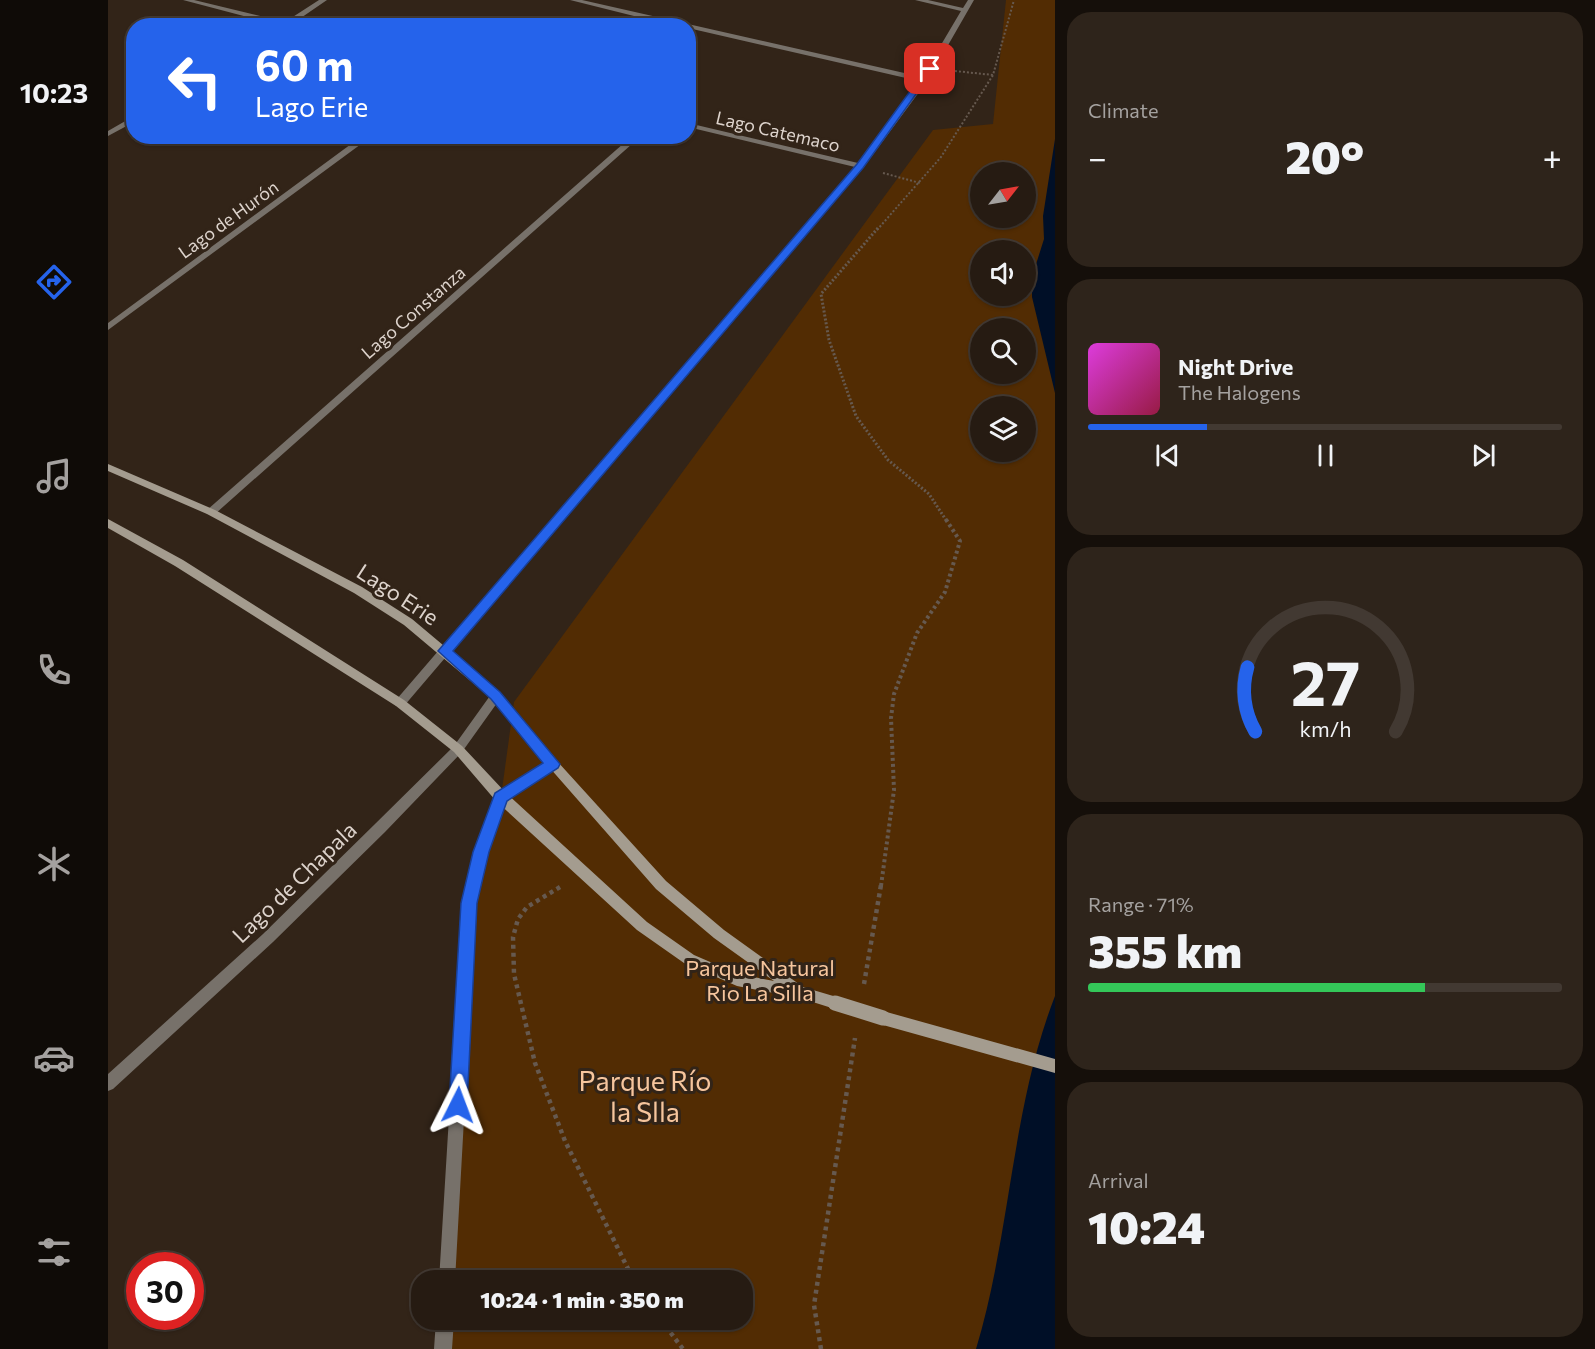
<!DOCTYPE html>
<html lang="en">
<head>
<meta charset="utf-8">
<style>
	body { margin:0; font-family:Commissioner,sans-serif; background:#2e241b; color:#f1f3f6; height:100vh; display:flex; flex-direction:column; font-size:22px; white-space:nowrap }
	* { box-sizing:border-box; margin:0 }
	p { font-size:20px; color:#a4a19f }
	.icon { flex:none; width:33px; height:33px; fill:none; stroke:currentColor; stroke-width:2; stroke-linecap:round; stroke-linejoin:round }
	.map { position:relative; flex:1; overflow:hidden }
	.panel { display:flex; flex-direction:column; gap:12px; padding:12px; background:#150f0a; width:540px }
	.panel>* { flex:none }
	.banner { position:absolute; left:18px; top:18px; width:570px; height:126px; border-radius:24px; box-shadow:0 2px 4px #0004,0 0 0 2px #423932; background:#2563eb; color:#fff; overflow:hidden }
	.needle { width:39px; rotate:59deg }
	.buttons { position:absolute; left:862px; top:162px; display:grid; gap:12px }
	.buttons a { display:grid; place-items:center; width:66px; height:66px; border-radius:50%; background:#261b12; box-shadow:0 2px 4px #0004,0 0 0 2px #423932; font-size:30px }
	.speed { position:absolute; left:18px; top:1252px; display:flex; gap:12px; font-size:30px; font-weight:700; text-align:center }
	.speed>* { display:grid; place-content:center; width:78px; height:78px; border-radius:50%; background:#261b12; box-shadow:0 2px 4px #0004,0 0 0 2px #423932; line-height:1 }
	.speed .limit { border:9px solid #d22; background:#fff; color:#111 }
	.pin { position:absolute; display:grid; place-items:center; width:51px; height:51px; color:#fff; margin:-26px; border-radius:12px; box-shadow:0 3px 9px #0006 }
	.me { position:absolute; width:66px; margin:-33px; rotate:3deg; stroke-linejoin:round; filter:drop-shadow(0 0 4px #0008) }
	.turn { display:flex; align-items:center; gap:21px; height:126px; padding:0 30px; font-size:27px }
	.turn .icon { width:78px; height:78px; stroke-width:2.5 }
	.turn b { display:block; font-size:42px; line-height:51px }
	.big { font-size:45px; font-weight:800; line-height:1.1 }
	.panel .tile { flex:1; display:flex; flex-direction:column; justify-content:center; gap:9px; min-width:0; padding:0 21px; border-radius:24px; background:#2e241b }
	.panel .dial { align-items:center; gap:0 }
	.dial svg { height:156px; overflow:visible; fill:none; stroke:#423932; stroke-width:7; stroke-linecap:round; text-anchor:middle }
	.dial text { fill:#f1f3f6; stroke:none }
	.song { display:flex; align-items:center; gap:18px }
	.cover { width:72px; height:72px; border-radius:9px; background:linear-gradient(135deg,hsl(300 70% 55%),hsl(340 70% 35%)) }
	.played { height:6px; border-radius:3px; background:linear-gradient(90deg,#2563eb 25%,#423932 25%) }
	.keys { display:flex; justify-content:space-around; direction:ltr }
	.heat { display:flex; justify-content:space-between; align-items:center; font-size:33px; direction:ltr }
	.charge { height:9px; border-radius:4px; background:linear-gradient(90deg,#34c759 71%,#423932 0) }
	.trip { position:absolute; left:303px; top:1270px; width:342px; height:60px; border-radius:24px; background:#261b12; box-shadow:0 2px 4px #0004,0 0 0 2px #423932; font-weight:800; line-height:60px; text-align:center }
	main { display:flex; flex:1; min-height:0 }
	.tab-bar { display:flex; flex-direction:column; width:108px; justify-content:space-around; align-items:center; background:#0f0b07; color:#a4a19f }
	.tab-bar .icon { width:42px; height:42px }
	.tab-bar .selected { color:#2563eb }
	.tab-bar b { font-size:27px; color:#f1f3f6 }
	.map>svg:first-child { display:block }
</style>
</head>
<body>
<main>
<nav class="tab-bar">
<b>10:23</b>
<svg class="icon selected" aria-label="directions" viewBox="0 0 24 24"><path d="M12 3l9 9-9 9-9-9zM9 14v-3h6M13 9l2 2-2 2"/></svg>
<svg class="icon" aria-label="music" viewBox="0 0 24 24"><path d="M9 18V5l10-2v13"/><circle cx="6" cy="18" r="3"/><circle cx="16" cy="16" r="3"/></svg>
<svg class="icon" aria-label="phone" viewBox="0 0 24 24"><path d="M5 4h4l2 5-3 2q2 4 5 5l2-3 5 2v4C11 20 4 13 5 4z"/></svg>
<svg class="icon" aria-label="climate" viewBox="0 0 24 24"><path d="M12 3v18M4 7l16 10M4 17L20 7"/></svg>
<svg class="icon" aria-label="car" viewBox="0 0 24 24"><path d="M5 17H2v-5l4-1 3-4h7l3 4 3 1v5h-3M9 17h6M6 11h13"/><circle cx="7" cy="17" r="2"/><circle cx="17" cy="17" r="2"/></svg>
<svg class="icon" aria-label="filters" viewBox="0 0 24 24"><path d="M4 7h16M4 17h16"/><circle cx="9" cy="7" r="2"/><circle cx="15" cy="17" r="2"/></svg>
</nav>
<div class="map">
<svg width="947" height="1349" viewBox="0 0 947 1349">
	<rect width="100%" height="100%" fill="#322418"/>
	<path fill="#522c03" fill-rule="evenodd" d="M 898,0 L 947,0 L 947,1349 L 335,1349 L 337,1320 L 634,1320 L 634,1281 L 339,1281 L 361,903 L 393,797 L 406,702 L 825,130 L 885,124 ZM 873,172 L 918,172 L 918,218 L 873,218 ZM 873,250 L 918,250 L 918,296 L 873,296 ZM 873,328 L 918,328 L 918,374 L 873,374 ZM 873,406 L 918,406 L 918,452 L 873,452 Z"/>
	<path fill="#000f27" d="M 947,139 L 947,393 L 924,297 L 924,277 L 936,239 L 935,216 Z
		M 947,996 L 947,1349 L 868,1349 C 903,1233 903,1109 947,996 Z"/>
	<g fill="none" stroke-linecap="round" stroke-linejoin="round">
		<path stroke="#66594f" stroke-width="2" stroke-dasharray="2 2" stroke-linecap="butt" d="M 847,71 L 885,75
			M 775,173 L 812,183
			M 769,230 L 833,157 L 885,75 L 906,0"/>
		<path stroke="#66594f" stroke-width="3" stroke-dasharray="2 2" stroke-linecap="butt" d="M 770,228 L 713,294 L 721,340 L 748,416 L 780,460 L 821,494 L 838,520"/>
		<path stroke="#66594f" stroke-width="4" stroke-dasharray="3 3" stroke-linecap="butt" d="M 773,886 L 786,790 L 783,718 L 786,694 L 809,633 L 837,592 L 852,541 L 837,518"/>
		<path stroke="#66594f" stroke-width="4.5" stroke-dasharray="4 4" stroke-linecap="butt" d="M 452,887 L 419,907 L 410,919 L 405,937 L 406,974 L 427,1063 L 457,1141 L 526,1281
			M 756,984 L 773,885
			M 553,1320 L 575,1349
			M 713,1349 L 706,1305 L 747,1038"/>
		<path fill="#77716a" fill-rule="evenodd" d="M 75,0 L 86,0 L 177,22 L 211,0 L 219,0 L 184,24 L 186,26 L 173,26 Z
			M 462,0 L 474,0 L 814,77 L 853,11 L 807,0 L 820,0 L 855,8 L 860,0 L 866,0 L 820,80 L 755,168 L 296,706 L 288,706 L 286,703 L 288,700 L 747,167 L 580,127 L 580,123 L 750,163 L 811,81 L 580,28 L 580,26 L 566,26 Z
			M 26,116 L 26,122 L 0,136 L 0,131 Z
			M 254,136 L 264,136 L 0,330 L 0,323 Z
			M 524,136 L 533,136 L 107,514 L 99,514 L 98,512 L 99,510 Z
			M 388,691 L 392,693 L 394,696 L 354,752 L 277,832 L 165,942 L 5,1089 L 0,1091 L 0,1074 L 155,934 L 267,824 L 346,746 L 384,693 Z
			M 445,759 L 449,761 L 451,764 L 449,767 L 398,800 L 380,852 L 368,903 L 347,1281 L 331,1281 L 354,903 L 366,852 L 388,793 Z
			M 328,1320 L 346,1320 L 344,1349 L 326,1349 Z"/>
		<path fill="#a49c8f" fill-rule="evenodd" d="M 0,464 L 107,510 L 254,587 L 304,619 L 392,693 L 449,761 L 558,881 L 616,930 L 695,987 L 732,998 L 734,1003 L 732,1008 L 727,1009 L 692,998 L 629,986 L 576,963 L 529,930 L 388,801 L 346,752 L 288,706 L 67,566 L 0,528 L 0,519 L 75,560 L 296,700 L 354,746 L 398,793 L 539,922 L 586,955 L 630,974 L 666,981 L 606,938 L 548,889 L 441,767 L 384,699 L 296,625 L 246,593 L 99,514 L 0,471 Z
			M 775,1011 L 947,1059 L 947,1073 L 775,1025 L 770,1023 L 768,1018 L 770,1013 Z"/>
		<path stroke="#a49c8f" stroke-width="15" d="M 727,1003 L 775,1018"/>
	</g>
	<path fill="#2563eb" stroke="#184099" stroke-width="1.5" d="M 819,68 L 826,69 L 755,168 L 345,651 L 392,692 L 452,764 L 450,768 L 399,801 L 381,852 L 369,903 L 359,1105 L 356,1111 L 350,1113 L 344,1111 L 341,1105 L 353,903 L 365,852 L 387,793 L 435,763 L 383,699 L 330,651 L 749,164 Z"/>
	<g text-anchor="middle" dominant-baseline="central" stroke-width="6" stroke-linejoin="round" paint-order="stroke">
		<g font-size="18" fill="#ddd3cc" stroke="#322418">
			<text transform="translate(670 131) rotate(13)">Lago Catemaco</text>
			<text transform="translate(120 219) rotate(-36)">Lago de Hurón</text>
			<text transform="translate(305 312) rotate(-41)">Lago Constanza</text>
		</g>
		<g font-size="22" fill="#ddd3cc" stroke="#322418">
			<text transform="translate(290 594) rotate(33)">Lago Erie</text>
			<text transform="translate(186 882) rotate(-44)">Lago de Chapala</text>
		</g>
		<g font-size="22" fill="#f6c59d" stroke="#322418">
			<text x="652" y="967">Parque Natural<tspan x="652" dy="25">Rio La Silla</tspan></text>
		</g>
		<g font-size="27" fill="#f6c59d" stroke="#322418">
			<text x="537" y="1080">Parque Río<tspan x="537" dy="31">la Slla</tspan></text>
		</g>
	</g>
</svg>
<div class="buttons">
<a><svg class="needle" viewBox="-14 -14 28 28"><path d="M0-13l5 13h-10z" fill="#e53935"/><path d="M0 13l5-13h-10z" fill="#a4a19f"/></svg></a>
<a><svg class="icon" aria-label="sound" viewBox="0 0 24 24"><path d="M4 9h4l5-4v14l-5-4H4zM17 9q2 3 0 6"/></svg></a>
<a><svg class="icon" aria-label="search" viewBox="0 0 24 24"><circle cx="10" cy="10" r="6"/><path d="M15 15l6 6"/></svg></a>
<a><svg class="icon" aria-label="layers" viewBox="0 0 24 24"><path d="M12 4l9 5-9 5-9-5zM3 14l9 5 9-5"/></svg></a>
</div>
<div class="speed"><div class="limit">30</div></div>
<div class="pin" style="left:822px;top:69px;background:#d93025"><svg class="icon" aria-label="arrive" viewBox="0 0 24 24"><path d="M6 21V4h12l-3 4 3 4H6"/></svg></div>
<svg class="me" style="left:350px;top:1105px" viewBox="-20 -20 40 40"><path d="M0-17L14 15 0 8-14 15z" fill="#2563eb" stroke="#fff" stroke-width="4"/></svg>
<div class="trip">10:24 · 1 min · 350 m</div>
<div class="banner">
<div class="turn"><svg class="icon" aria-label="left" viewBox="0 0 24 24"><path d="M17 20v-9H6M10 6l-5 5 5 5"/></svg><div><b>60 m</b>Lago Erie</div></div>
</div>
</div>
<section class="panel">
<div class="tile"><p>Climate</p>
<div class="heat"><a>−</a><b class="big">20°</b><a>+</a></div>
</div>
<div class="tile">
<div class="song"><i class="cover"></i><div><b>Night Drive</b><p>The Halogens</p></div></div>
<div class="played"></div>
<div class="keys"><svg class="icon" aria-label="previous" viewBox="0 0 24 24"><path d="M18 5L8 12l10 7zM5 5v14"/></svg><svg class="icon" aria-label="pause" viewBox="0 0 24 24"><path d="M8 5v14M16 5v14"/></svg><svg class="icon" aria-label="next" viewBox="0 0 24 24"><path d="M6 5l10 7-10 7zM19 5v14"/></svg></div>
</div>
<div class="tile dial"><svg viewBox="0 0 100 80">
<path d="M14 69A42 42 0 1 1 86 69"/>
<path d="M14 69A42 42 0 0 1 10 36" stroke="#2563eb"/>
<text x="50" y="56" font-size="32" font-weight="700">27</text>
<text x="50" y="72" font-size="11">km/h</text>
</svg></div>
<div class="tile"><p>Range · 71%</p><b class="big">355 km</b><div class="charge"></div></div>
<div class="tile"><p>Arrival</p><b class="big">10:24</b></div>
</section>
</main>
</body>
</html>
